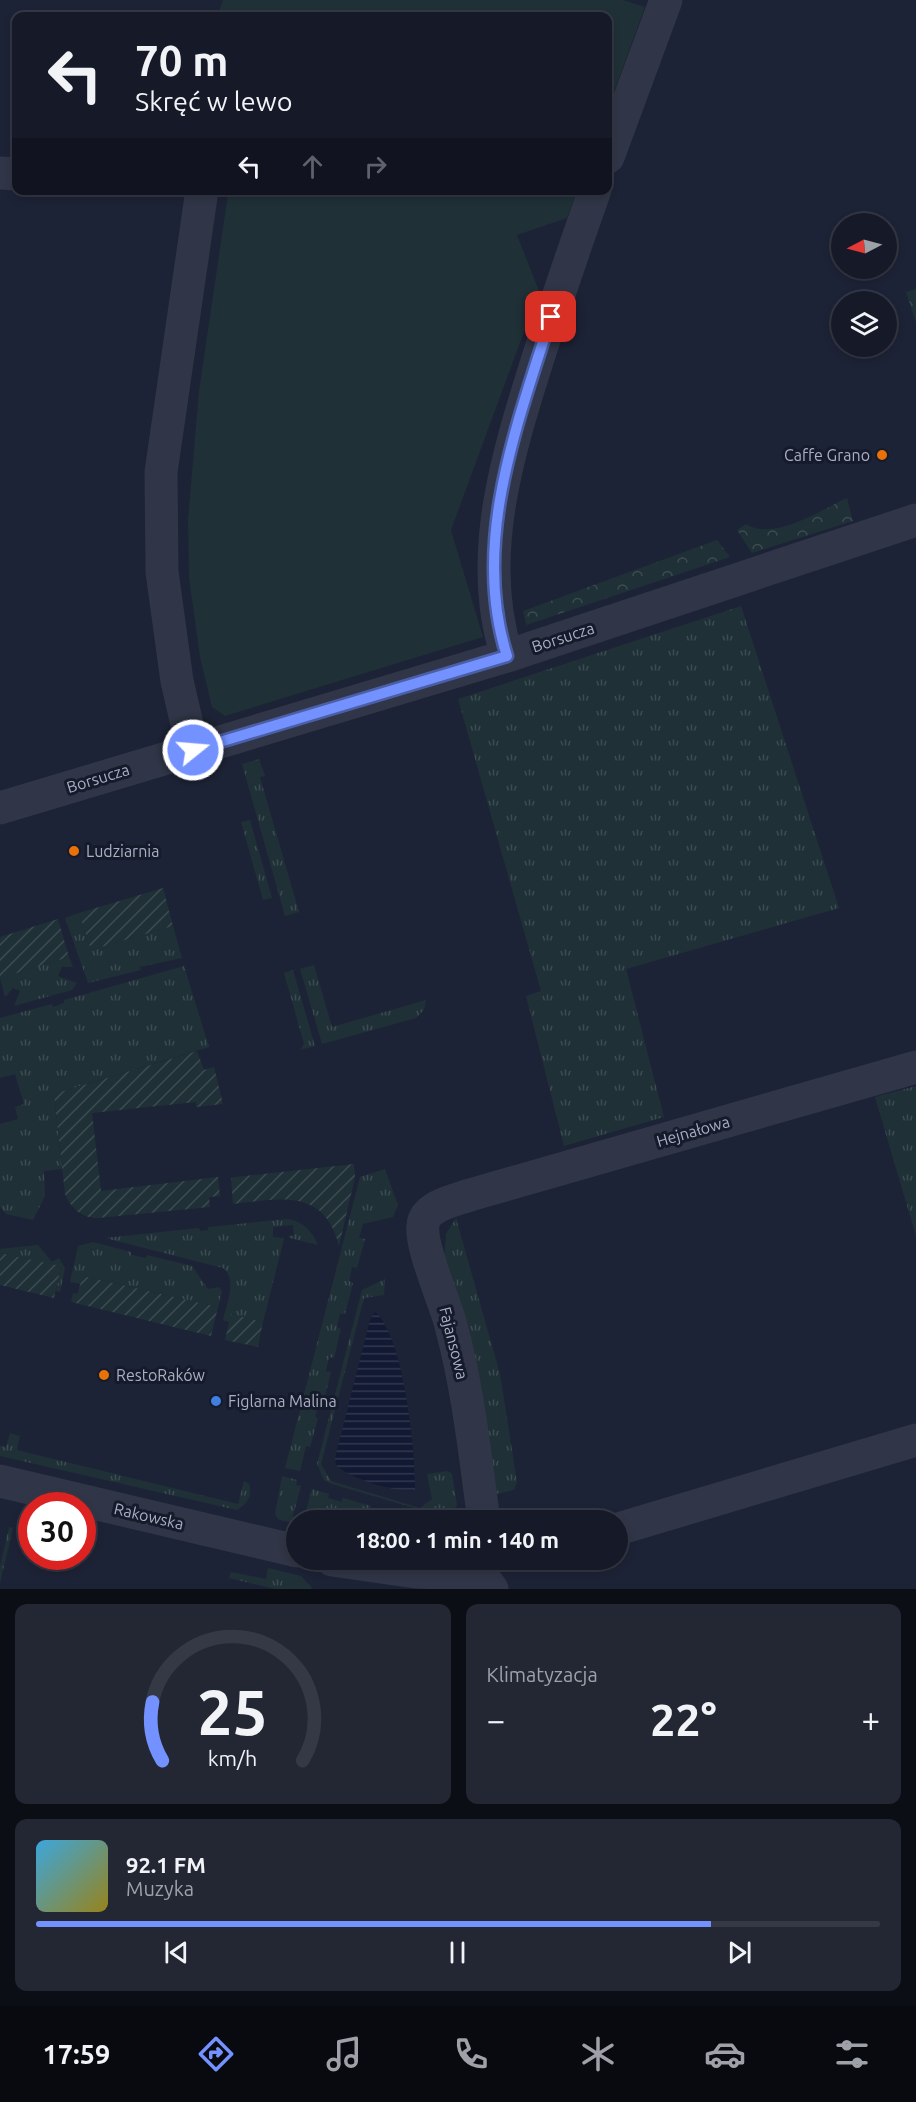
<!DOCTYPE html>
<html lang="pl">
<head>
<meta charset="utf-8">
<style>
	body { margin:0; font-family:Ubuntu,sans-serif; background:#232734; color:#f1f3f6; height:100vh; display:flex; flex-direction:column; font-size:22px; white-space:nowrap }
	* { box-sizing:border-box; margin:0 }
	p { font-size:20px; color:#9ea1a8 }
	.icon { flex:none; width:33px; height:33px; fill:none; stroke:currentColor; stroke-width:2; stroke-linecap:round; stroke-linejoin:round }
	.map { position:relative; height:1589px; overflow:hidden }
	.drawer { display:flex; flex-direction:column; gap:15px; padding:15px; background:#0c0e16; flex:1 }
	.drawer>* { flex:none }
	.top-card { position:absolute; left:12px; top:12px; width:600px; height:183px; border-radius:12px; box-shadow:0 3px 9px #0003,0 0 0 2px #353845; background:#161a28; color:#f1f3f6; overflow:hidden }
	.needle { width:39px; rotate:264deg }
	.controls { position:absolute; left:831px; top:213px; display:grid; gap:12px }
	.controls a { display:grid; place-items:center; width:66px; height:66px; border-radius:50%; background:#161a28; box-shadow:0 3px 9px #0003,0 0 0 2px #353845; font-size:30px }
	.speed { position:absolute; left:18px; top:1492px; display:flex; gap:12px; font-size:30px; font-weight:700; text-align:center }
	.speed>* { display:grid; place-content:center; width:78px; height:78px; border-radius:50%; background:#161a28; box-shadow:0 3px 9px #0003,0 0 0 2px #353845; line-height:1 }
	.speed .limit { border:9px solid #d22; background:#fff; color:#111 }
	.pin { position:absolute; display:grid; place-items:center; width:51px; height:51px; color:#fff; margin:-26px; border-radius:12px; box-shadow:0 3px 9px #0006 }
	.me { position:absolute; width:66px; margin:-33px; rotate:73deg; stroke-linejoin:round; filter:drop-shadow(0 0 4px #0008) }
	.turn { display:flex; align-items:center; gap:21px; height:126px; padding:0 24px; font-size:27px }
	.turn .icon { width:78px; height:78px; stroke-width:2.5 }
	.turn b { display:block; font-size:42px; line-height:51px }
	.lanes { display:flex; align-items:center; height:57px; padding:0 24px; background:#0003; justify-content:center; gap:30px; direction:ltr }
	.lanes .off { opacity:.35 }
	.big { font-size:45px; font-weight:600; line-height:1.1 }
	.drawer .widget { flex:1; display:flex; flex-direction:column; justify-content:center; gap:9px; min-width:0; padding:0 21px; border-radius:12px; background:#232734 }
	.drawer .dial { align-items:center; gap:0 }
	.dial svg { height:156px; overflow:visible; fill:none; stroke:#353845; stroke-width:7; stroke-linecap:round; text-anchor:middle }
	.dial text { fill:#f1f3f6; stroke:none }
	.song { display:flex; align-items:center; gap:18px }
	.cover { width:72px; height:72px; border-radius:9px; background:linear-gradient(135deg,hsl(200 70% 55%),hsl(50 70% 35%)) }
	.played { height:6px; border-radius:3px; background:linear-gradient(90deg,#7492ff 80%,#353845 80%) }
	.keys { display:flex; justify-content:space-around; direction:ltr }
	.heat { display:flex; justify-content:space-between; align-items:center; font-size:33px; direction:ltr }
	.drawer .tiles { flex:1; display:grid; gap:15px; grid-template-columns:1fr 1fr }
	.widget:last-child { grid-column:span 2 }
	.trip { position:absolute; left:286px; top:1510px; width:342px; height:60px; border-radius:30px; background:#161a28; box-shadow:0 3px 9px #0003,0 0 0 2px #353845; font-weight:600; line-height:60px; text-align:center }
	.dock { display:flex; height:96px; justify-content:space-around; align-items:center; background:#090a10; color:#9ea1a8 }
	.dock .icon { width:42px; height:42px }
	.dock .current { color:#7492ff }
	.dock b { font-size:27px; color:#f1f3f6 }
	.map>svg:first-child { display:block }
</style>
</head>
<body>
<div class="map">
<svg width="916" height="1589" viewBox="0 0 916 1589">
	<defs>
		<pattern id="grass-tufts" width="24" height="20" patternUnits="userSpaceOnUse" patternTransform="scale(1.5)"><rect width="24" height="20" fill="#1f3037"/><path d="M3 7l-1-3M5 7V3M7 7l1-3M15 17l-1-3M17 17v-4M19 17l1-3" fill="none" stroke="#3d4b52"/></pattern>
		<pattern id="forest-crowns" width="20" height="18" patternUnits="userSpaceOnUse" patternTransform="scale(1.5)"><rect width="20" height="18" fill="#1f3037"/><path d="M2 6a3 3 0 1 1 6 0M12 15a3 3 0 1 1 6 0" fill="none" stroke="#3d4b52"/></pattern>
		<pattern id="garden-furrows" width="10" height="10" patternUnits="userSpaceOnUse" patternTransform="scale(1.5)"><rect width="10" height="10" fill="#1f3037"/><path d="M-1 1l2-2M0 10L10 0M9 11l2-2" fill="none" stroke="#3d4b52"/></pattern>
		<pattern id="water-rules" width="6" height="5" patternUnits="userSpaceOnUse" patternTransform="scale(1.5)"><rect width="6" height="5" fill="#111933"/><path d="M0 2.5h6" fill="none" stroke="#31384f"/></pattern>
	</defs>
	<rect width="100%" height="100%" fill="#1d2336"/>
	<path fill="url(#grass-tufts)" d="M 741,606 L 839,908 L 626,969 L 664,1117 L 564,1146 L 526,996 L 541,991 L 458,699 Z
		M 259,759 L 265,776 L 260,777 L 299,912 L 285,916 L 242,764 Z
		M 250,820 L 272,898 L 263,900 L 241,822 Z
		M 79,913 L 91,950 L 173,926 L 182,958 L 140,967 L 141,970 L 88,983 L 65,918 Z
		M 69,957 L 73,967 L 62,967 L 58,976 L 77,983 L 72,990 L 14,1006 L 20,991 L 13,988 L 5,997 L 0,978 Z
		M 314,965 L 332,1027 L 426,1000 L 424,1010 L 416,1018 L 322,1044 L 300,969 Z
		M 184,966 L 209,1047 L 54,1094 L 62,1169 L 44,1171 L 45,1196 L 33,1220 L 6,1214 L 0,1207 L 0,1124 L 18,1119 L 15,1107 L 24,1104 L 15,1074 L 0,1078 L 0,1018 L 52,1004 L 53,1007 L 64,1003 L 64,1000 Z
		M 293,970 L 315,1046 L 300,1050 L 304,1044 L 284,973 Z
		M 916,1086 L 916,1236 L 875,1097 Z
		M 385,1169 L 398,1205 L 393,1217 L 363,1224 L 359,1238 L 365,1239 L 357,1268 L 352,1267 L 349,1281 L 353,1283 L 345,1314 L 340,1314 L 337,1328 L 341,1329 L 334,1358 L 329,1357 L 326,1371 L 331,1372 L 323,1404 L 319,1403 L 315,1417 L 318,1418 L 310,1447 L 306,1446 L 300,1471 L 285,1468 L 360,1177 Z
		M 456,1218 L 500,1374 L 517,1482 L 514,1490 L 496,1494 L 444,1261 L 446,1234 Z
		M 287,1219 C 303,1221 312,1231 318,1245 L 290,1238 L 288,1236 L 294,1235 L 293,1225 L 273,1227 L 273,1237 L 284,1238 L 263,1322 L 231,1314 L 229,1322 L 223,1320 C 226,1304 238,1280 223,1268 L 105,1238 L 199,1228 L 200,1231 L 208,1230 L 208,1227 Z
		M 93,1242 L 131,1252 L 131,1255 L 146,1258 L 147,1255 L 192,1266 L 208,1289 L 219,1287 L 222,1291 L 218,1307 L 84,1276 L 81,1284 L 70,1282 L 78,1246 Z
		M 38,1245 L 52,1262 L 59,1258 L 65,1268 L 60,1292 L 56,1291 L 61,1266 L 0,1253 L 0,1249 Z
		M 385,1279 L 384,1295 L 364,1298 L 321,1464 L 331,1481 L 420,1508 L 432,1499 L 427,1474 L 448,1471 L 452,1474 L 457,1505 L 455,1508 L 428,1512 L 332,1484 L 324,1480 L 317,1464 L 362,1290 Z
		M 10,1433 L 20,1436 L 17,1450 L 238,1504 L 244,1481 L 249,1484 C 253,1497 247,1503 237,1510 L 0,1456 L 0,1446 L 6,1447 Z
		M 282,1476 L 297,1480 L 296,1485 L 301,1486 L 291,1523 L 278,1519 L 275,1514 Z
		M 312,1489 L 329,1494 L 328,1498 L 341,1502 L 343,1498 L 371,1506 L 369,1510 L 383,1514 L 385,1510 L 411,1517 L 410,1521 L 303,1521 Z
		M 9,1527 L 13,1528 L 0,1583 L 0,1567 Z
		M 268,1568 L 301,1576 L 313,1589 L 275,1589 L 229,1578 L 231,1572 L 266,1579 Z"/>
	<path fill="url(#forest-crowns)" d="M 916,289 L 916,323 L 906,292 Z
		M 847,498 L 853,521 L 752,553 L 737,530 L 746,524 C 773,542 821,510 847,498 Z
		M 717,540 L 730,557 L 526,625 L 523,611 Z"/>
	<path fill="#1f3037" d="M 223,0 L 623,0 L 645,7 L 608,108 L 608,16 L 217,16 Z
		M 232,190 L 577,191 L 567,218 L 517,235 L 539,291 L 451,530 L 483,637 L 225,716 L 212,707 L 200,657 L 189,578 L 188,519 L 199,391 L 228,194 Z"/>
	<path fill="url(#garden-furrows)" d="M 163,888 L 173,926 L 91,950 L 79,913 Z
		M 58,919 L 69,957 L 0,978 L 0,937 Z
		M 197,1051 L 204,1070 L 214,1067 L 223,1104 L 196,1107 L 196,1102 L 92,1113 L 101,1191 L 218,1177 L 220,1196 L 209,1197 L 210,1207 L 98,1218 C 81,1218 71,1208 65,1194 L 54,1094 Z
		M 354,1164 L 355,1177 L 339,1246 C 324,1187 280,1199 233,1204 L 231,1179 L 235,1177 Z
		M 0,1253 L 61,1266 L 54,1298 L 0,1285 Z
		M 83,1276 L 218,1307 L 211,1336 L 71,1302 L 73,1293 L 77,1294 Z
		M 231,1314 L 263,1322 L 258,1347 L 225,1340 Z"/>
	<path fill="url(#water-rules)" d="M 375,1312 C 404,1336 415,1451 415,1490 C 396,1493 350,1479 336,1465 L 335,1458 L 370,1320 Z"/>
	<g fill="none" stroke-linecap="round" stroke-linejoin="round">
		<path stroke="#303647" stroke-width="33" d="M 608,157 L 666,0
			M 0,173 L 16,174
			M 507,656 C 475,557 508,453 538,358 C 556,302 575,246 595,190
			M 193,750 L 177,681 L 162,572 L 161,472 L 202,190
			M 0,808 L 507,656 L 916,520
			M 0,1481 L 297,1551
			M 484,1521 C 475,1455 468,1387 450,1322 C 444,1300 420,1246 423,1225 C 425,1206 455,1200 470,1195 L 916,1067
			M 618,1529 L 916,1440
			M 332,1560 L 416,1572 L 467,1574 L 485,1580 L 492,1589"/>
	</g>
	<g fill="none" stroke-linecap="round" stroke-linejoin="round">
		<g stroke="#4b5fa6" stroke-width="15">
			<path id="route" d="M 193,750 L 507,656 C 471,543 517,425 551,317"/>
		</g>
		<use href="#route" stroke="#7492ff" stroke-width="10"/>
	</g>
	<g fill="#e8710a" stroke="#161b2b" stroke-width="2">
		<circle cx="882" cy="455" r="6"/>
		<circle cx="74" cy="851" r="6"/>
		<circle cx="104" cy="1375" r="6"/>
	</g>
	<circle fill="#3f7fe0" stroke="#161b2b" stroke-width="2" cx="216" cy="1401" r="6"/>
	<g text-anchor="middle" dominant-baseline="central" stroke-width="6" stroke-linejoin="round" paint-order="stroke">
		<g font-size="16" fill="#aaafc4" stroke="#161b2b" text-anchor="start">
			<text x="870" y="455" text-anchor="end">Caffe Grano</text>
			<text x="86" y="851">Ludziarnia</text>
			<text x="116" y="1375">RestoRaków</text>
			<text x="228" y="1401">Figlarna Malina</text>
		</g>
		<g font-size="16" fill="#aaafc4" stroke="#161b2b">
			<text transform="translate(563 637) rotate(-18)">Borsucza</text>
			<text transform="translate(98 778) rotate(-17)">Borsucza</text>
			<text transform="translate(693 1131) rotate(-16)">Hejnałowa</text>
			<text transform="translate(454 1343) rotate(76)">Fajansowa</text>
			<text transform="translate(149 1516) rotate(13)">Rakowska</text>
		</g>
	</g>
</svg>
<div class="controls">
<a><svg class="needle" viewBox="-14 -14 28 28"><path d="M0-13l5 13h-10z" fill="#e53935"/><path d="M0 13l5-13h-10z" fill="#9ea1a8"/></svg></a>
<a><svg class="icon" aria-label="layers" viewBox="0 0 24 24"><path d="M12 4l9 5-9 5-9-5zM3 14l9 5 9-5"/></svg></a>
</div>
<div class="speed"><div class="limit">30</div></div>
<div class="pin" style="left:551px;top:317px;background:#d93025"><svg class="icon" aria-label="arrive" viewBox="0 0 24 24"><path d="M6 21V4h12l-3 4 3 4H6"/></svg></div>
<svg class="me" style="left:193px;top:750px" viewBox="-20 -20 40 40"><circle r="17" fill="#7492ff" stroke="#fff" stroke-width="3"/><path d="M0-11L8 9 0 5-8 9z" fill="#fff"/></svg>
<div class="trip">18:00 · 1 min · 140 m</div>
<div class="top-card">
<div class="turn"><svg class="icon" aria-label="left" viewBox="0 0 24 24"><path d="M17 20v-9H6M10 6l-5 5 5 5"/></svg><div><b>70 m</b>Skręć w lewo</div></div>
<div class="lanes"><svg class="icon" aria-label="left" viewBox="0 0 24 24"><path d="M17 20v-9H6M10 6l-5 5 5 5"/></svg><svg class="icon off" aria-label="ahead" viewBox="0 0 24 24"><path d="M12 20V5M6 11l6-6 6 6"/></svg><svg class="icon off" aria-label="right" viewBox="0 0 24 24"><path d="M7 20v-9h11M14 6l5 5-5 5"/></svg></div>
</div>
</div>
<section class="drawer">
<div class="tiles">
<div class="widget dial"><svg viewBox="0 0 100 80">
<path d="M14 69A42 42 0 1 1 86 69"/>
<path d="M14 69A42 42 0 0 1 9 39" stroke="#7492ff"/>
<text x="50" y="56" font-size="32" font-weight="700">25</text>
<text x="50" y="72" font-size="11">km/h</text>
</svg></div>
<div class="widget"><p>Klimatyzacja</p>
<div class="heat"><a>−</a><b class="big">22°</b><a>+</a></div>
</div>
<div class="widget">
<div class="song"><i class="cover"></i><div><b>92.1 FM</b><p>Muzyka</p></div></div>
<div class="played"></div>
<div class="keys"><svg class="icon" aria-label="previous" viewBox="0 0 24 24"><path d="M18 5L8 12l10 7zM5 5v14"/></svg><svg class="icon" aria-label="pause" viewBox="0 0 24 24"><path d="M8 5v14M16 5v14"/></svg><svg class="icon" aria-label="next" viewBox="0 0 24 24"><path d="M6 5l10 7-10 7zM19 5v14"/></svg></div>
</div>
</div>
</section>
<nav class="dock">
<b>17:59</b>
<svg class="icon current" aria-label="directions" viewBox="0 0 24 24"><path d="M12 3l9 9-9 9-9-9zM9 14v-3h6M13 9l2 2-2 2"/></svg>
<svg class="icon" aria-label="music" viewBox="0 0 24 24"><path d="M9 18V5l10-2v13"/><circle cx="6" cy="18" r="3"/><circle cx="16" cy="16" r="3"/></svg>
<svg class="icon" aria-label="phone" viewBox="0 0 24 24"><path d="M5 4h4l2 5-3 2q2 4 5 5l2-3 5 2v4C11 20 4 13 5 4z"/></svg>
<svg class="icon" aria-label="climate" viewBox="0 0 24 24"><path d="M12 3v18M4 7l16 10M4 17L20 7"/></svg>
<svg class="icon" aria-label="car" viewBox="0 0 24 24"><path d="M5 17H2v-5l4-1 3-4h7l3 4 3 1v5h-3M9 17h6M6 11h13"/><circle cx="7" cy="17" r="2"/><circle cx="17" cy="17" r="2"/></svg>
<svg class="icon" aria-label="filters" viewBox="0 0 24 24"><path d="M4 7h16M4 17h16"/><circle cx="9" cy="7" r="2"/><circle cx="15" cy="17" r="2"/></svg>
</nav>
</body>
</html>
